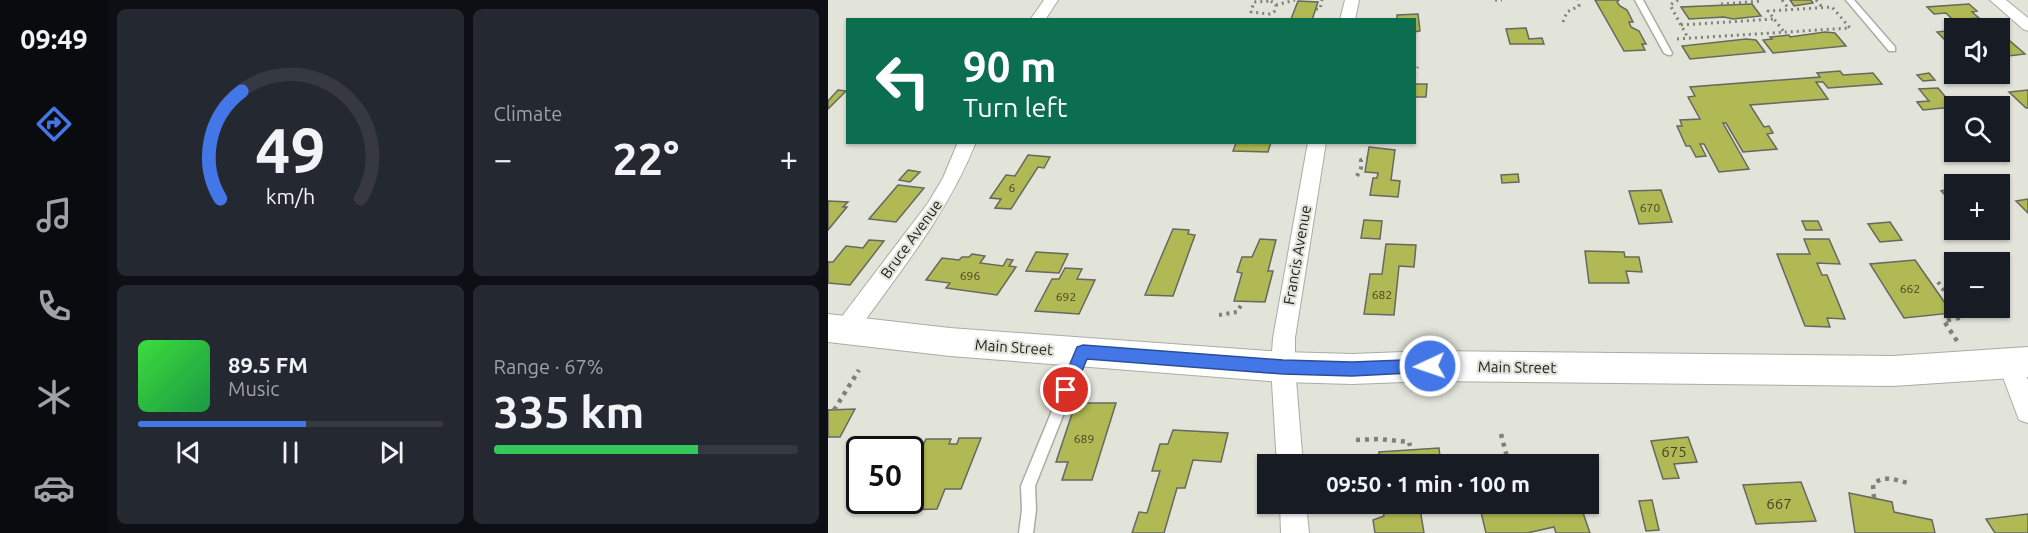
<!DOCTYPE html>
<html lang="en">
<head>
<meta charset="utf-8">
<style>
	body { margin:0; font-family:Ubuntu,sans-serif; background:#242831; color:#f1f3f6; height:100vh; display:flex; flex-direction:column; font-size:22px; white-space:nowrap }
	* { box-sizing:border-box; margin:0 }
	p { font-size:20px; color:#9ea1a6 }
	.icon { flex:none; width:33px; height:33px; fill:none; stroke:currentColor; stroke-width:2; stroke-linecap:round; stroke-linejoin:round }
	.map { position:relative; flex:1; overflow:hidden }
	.side { display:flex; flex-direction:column; gap:9px; padding:9px; background:#0d0f14; width:720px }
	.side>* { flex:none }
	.banner { position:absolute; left:18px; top:18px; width:570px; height:126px; border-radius:0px; box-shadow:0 2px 4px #0004; background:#0b6e4f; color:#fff; overflow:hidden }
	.buttons { position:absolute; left:1116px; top:18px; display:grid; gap:12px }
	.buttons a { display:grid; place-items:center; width:66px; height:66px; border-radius:0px; background:#171b24; box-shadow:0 2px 4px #0004; font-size:30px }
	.speed { position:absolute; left:18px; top:436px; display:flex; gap:12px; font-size:30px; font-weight:700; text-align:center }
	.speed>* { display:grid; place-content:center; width:78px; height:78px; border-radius:50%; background:#171b24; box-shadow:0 2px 4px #0004; line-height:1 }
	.speed .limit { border:3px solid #111; border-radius:9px; background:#fff; color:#111 }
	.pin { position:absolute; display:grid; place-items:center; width:51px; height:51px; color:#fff; margin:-26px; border:3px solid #fff; border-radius:50%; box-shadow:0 2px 6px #0007 }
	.me { position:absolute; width:66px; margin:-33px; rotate:267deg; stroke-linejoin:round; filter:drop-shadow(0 0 4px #0008) }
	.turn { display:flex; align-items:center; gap:21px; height:126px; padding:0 18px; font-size:27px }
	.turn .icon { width:78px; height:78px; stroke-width:2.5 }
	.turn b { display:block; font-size:42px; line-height:51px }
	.big { font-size:45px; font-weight:700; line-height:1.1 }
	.side .tile { flex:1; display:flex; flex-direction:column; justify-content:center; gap:9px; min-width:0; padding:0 21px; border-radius:9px; background:#242831 }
	.side .dial { align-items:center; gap:0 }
	.dial svg { height:156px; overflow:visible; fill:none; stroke:#363941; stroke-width:7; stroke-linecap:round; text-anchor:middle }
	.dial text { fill:#f1f3f6; stroke:none }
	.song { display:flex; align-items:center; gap:18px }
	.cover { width:72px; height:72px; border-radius:9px; background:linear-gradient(135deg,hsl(120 70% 55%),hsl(140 70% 35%)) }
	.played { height:6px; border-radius:3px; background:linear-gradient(90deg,#4377e8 55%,#363941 55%) }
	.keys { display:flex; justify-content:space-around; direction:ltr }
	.heat { display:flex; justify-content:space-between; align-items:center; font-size:33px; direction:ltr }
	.charge { height:9px; border-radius:4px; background:linear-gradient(90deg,#34c759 67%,#363941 0) }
	.side .tiles { flex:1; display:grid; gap:9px; grid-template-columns:repeat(2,1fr) }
	.trip { position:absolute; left:429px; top:454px; width:342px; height:60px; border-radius:0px; background:#171b24; box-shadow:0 2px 4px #0004; font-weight:700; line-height:60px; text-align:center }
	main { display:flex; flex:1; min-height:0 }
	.menu { display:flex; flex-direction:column; width:108px; justify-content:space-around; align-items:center; background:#090b0e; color:#9ea1a6 }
	.menu .icon { width:42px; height:42px }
	.menu .current { color:#4377e8 }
	.menu b { font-size:27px; color:#f1f3f6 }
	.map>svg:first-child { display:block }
</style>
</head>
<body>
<main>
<nav class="menu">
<b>09:49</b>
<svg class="icon current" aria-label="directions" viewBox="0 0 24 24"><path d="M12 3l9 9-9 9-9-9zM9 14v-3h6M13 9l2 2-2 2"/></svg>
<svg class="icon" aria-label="music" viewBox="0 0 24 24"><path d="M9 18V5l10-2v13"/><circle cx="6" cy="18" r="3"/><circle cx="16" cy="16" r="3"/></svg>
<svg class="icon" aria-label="phone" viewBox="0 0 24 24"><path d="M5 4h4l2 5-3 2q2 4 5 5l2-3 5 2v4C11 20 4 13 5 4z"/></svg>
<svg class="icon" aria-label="climate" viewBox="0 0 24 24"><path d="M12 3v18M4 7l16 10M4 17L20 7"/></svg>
<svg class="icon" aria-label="car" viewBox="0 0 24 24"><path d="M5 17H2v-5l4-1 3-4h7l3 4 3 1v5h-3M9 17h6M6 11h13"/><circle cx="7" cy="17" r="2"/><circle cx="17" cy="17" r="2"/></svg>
</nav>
<section class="side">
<div class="tiles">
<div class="tile dial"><svg viewBox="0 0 100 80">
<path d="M14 69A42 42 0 1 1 86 69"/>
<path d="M14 69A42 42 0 0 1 25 14" stroke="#4377e8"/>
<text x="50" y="56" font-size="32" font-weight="700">49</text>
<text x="50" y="72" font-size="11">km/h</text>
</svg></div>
<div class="tile"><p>Climate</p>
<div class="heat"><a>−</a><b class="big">22°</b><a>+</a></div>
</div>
<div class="tile">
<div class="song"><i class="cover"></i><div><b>89.5 FM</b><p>Music</p></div></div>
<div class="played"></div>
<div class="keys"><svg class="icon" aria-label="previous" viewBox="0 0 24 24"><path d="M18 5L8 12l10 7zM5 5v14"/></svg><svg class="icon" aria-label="pause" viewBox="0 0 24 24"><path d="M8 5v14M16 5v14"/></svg><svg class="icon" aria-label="next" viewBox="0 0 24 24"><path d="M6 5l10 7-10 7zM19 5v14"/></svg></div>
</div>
<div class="tile"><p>Range · 67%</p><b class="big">335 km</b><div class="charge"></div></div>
</div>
</section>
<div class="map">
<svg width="1200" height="533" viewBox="0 0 1200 533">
	<rect width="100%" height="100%" fill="#e2e4da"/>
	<path fill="#b1b954" stroke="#676860" stroke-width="1.5" d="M 767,0 L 791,0 L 789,2 L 792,6 L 799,10 L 805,22 L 801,22 L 803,27 L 811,31 L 818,44 L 814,44 L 817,50 L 796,51 Z
		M 962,0 L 983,0 L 985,3 L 966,6 Z
		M 470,1 L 490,2 L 484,20 L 463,19 Z
		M 924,4 L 933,16 L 905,19 L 896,17 L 861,19 L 853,7 Z
		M 1141,4 L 1149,11 L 1144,12 L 1151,18 L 1125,20 L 1118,13 L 1106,14 L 1099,7 Z
		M 590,14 L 592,31 L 586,32 L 586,20 L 569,20 L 569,15 Z
		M 698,28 L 701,39 L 714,38 L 716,44 L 682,44 L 678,29 Z
		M 1126,30 L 1126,49 L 1109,32 Z
		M 997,32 L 1007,33 L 1018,46 L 945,53 L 935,40 L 944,39 L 942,37 L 961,35 L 962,37 Z
		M 918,39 L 928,40 L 937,52 L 862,59 L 854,46 Z
		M 1172,39 L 1182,41 L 1197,54 L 1172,57 Z
		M 1012,71 L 1015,75 L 1045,73 L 1054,84 L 1000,88 L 995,82 L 988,82 L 1000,99 L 922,105 L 936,127 L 941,126 L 945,133 L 939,134 L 949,149 L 915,152 L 898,123 L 895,123 L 921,169 L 891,172 L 876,144 L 872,144 L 878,156 L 868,157 L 862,146 L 858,146 L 849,126 L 854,126 L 852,120 L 872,119 L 860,97 L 867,96 L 862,87 L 992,77 L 989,73 Z
		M 1101,73 L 1107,80 L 1095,81 L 1089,75 Z
		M 586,84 L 599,84 L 598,97 L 586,97 Z
		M 1110,88 L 1126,107 L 1095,110 L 1089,102 L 1101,101 L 1091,89 Z
		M 10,90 L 18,91 L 0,109 L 0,101 Z
		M 1200,90 L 1200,108 L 1198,108 L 1181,92 Z
		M 443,142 L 440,152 L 405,151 L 408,143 L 404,143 Z
		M 541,147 L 567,150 L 563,180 L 572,181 L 570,197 L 542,195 L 545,178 L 549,178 L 550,173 L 537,172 Z
		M 200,155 L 222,157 L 216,168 L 210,167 L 183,209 L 167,208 L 173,199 L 162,198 L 178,175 L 187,176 Z
		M 80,170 L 92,172 L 82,182 L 71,180 Z
		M 690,174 L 691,182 L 674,183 L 673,175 Z
		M 70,185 L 96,188 L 68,222 L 41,219 Z
		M 1124,188 L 1126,191 L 1126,199 L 1122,200 L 1113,191 Z
		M 833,190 L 844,222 L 811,224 L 801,191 Z
		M 1200,199 L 1200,213 L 1188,201 Z
		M 0,201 L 20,202 L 15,207 L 19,207 L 0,230 Z
		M 536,220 L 554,221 L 552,239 L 533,238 Z
		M 974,221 L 990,221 L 994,230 L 978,230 Z
		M 1062,222 L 1074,240 L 1052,242 L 1040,224 Z
		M 345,229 L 361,230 L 360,234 L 367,235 L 345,296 L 317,295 Z
		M 432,239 L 448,240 L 440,271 L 445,271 L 437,302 L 406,301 L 414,273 L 409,272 L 414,257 L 424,257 Z
		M 976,239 L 1001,239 L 1012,264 L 989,263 L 994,275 L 999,275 L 1017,319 L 999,318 L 1002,327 L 977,326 L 949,254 L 982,254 Z
		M 41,240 L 56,241 L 22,285 L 0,283 L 0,262 L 5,262 L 18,246 L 35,248 Z
		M 558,244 L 588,245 L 586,267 L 571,266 L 566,315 L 536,314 L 542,274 L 554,274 Z
		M 757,251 L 796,252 L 797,257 L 811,257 L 814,272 L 798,271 L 801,283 L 761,283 Z
		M 208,252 L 240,254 L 231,273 L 198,271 Z
		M 144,254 L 157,256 L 152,263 L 175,266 L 179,259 L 185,260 L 181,266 L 188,267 L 169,295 L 118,288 L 122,283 L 98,280 L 114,258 L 131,260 L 134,257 L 141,257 Z
		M 1087,260 L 1124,313 L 1076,318 L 1042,264 Z
		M 237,268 L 254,269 L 249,279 L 267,280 L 251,314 L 207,311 L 224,279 L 231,279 Z
		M 245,403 L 288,403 L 264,480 L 234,480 L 240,462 L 228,462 L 244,414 L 241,414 Z
		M 27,409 L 12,437 L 0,437 L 0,410 Z
		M 345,430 L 400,433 L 393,462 L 365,460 L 357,488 L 349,488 L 336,533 L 304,533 L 311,512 L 319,513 L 332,471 L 324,471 L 332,444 L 340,444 Z
		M 860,437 L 869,462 L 846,464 L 851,478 L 835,479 L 823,441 Z
		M 131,438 L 153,438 L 133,489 L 117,489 L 109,509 L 76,510 L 82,501 L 86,488 L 82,489 L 82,473 L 98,439 L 123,439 L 121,444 L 129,444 Z
		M 611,448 L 613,465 L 550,465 L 551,452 Z
		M 973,482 L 988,521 L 928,524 L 915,485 Z
		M 1021,493 L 1064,502 L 1066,512 L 1104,520 L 1107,533 L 1027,533 Z
		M 824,500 L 831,530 L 818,531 L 811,501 Z
		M 554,504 L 596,504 L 593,515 L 596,533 L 547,533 L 545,520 L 556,516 Z
		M 651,504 L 752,504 L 762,533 L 728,533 L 726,527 L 699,533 L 658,533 Z
		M 1200,514 L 1200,533 L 1167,533 L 1158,519 Z"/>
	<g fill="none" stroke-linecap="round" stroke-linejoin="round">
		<g stroke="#aaaca3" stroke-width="3">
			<path id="lane" d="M 807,0 L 815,0 L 844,53 L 843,55 L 840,55 L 836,53 Z
				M 1018,0 L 1026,0 L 1067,47 L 1067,51 L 1061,51 Z
				M 253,350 L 257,351 L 259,355 L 207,486 L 208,510 L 205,533 L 191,533 L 194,510 L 193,486 L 247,355 L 249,351 Z"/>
		</g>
		<g stroke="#aaaca3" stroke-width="2">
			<path id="street" d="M 216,0 L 230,0 L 217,20 L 202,20 Z
				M 517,0 L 531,0 L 527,20 L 512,20 Z
				M 1162,0 L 1178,0 L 1200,18 L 1200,31 L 1195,29 Z
				M 130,142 L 148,142 C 119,215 70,274 25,337 L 17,340 L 9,337 L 6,330 L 9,323 L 100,203 L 115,178 Z
				M 480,142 L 498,142 L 467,338 L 467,367 L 475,465 L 449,465 L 443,367 L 445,338 Z
				M 1182,354 L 1190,357 L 1200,380 L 1200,423 L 1191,420 L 1170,364 L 1174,357 Z
				M 452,504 L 478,504 L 481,533 L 453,533 Z"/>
		</g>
		<g stroke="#aaaca3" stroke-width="2">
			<path id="secondary" d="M 0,314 L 122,328 L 455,352 L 524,354 L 602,351 L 1065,356 L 1200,347 L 1200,377 L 1065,386 L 602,381 L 524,384 L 455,382 L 122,356 L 0,342 Z"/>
		</g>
		<path stroke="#7f807a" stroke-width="3" stroke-dasharray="2 4" stroke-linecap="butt" d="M 667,0 L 674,0
			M 850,0 L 842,5 L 860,38
			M 954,0 L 961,9
			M 988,0 L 994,7
			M 443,1 L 448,5 L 446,12 L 442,14 L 423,12 L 426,2 Z
			M 893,4 L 934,1
			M 448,5 L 467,0
			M 488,9 L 492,9 L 494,0
			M 735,22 L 739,12 L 751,6 L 750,0
			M 853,25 L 946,19
			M 849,39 L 1022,28 L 1004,7 L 940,11 L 956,32
			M 586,73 L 590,67"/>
		<path stroke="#7f807a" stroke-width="4" stroke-dasharray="3 4.5" stroke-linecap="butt" d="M 529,176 L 533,168 L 533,160 L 539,159
			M 1110,282 L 1126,305
			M 1129,308 L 1135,318
			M 391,315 L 409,312 L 415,302"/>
		<path stroke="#7f807a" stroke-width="4.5" stroke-dasharray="4 5" stroke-linecap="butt" d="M 1129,341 L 1116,321 L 1135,317
			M 6,410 L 31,370
			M 673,434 L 681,465
			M 528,440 L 551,439 L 581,442 L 582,446
			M 1046,498 L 1045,485 C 1054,474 1068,480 1080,483
			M 539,504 L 550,510"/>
		<use href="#lane" fill="#fff" fill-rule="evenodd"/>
		<use href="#street" fill="#fff" fill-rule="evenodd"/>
		<use href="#secondary" fill="#fff" fill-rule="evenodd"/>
	</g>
	<path fill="#4377e8" stroke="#2c4d97" stroke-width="1.5" d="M 255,345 L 455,360 L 524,362 L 602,359 L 607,361 L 610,366 L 607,370 L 602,372 L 524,376 L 455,374 L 259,359 L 244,395 L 238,397 L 233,395 L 231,390 L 249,347 Z"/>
	<g text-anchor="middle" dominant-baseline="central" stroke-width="4.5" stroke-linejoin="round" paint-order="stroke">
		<g font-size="12" fill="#424428">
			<text x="184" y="187">6</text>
			<text x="822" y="207">670</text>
			<text x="142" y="275">696</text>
			<text x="1082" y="288">662</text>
			<text x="554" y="294">682</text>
			<text x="238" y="296">692</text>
			<text x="256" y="438">689</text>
		</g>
		<g font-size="15" fill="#1d1d1a" stroke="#e2e4da">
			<text transform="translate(83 239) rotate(-54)">Bruce Avenue</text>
			<text transform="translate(469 255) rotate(-80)">Francis Avenue</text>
			<text transform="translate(186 347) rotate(4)">Main Street</text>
			<text transform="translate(689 367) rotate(1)">Main Street</text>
		</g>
		<g font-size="15" fill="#424428">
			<text x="846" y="451">675</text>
			<text x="951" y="503">667</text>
		</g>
	</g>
</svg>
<div class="buttons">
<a><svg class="icon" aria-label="sound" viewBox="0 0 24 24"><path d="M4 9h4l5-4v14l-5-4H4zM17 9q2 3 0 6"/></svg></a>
<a><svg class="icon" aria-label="search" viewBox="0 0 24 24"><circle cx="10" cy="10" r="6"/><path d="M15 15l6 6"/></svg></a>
<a>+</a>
<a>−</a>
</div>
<div class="speed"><div class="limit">50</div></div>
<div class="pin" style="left:238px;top:390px;background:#d93025"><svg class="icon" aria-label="arrive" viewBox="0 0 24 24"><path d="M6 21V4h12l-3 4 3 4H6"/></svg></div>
<svg class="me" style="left:602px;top:366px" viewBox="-20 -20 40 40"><circle r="17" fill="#4377e8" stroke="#fff" stroke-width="3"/><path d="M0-11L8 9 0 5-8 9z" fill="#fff"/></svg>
<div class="trip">09:50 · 1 min · 100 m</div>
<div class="banner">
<div class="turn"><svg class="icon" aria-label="left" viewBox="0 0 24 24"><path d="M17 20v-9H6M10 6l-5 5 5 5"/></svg><div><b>90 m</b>Turn left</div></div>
</div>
</div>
</main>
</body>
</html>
